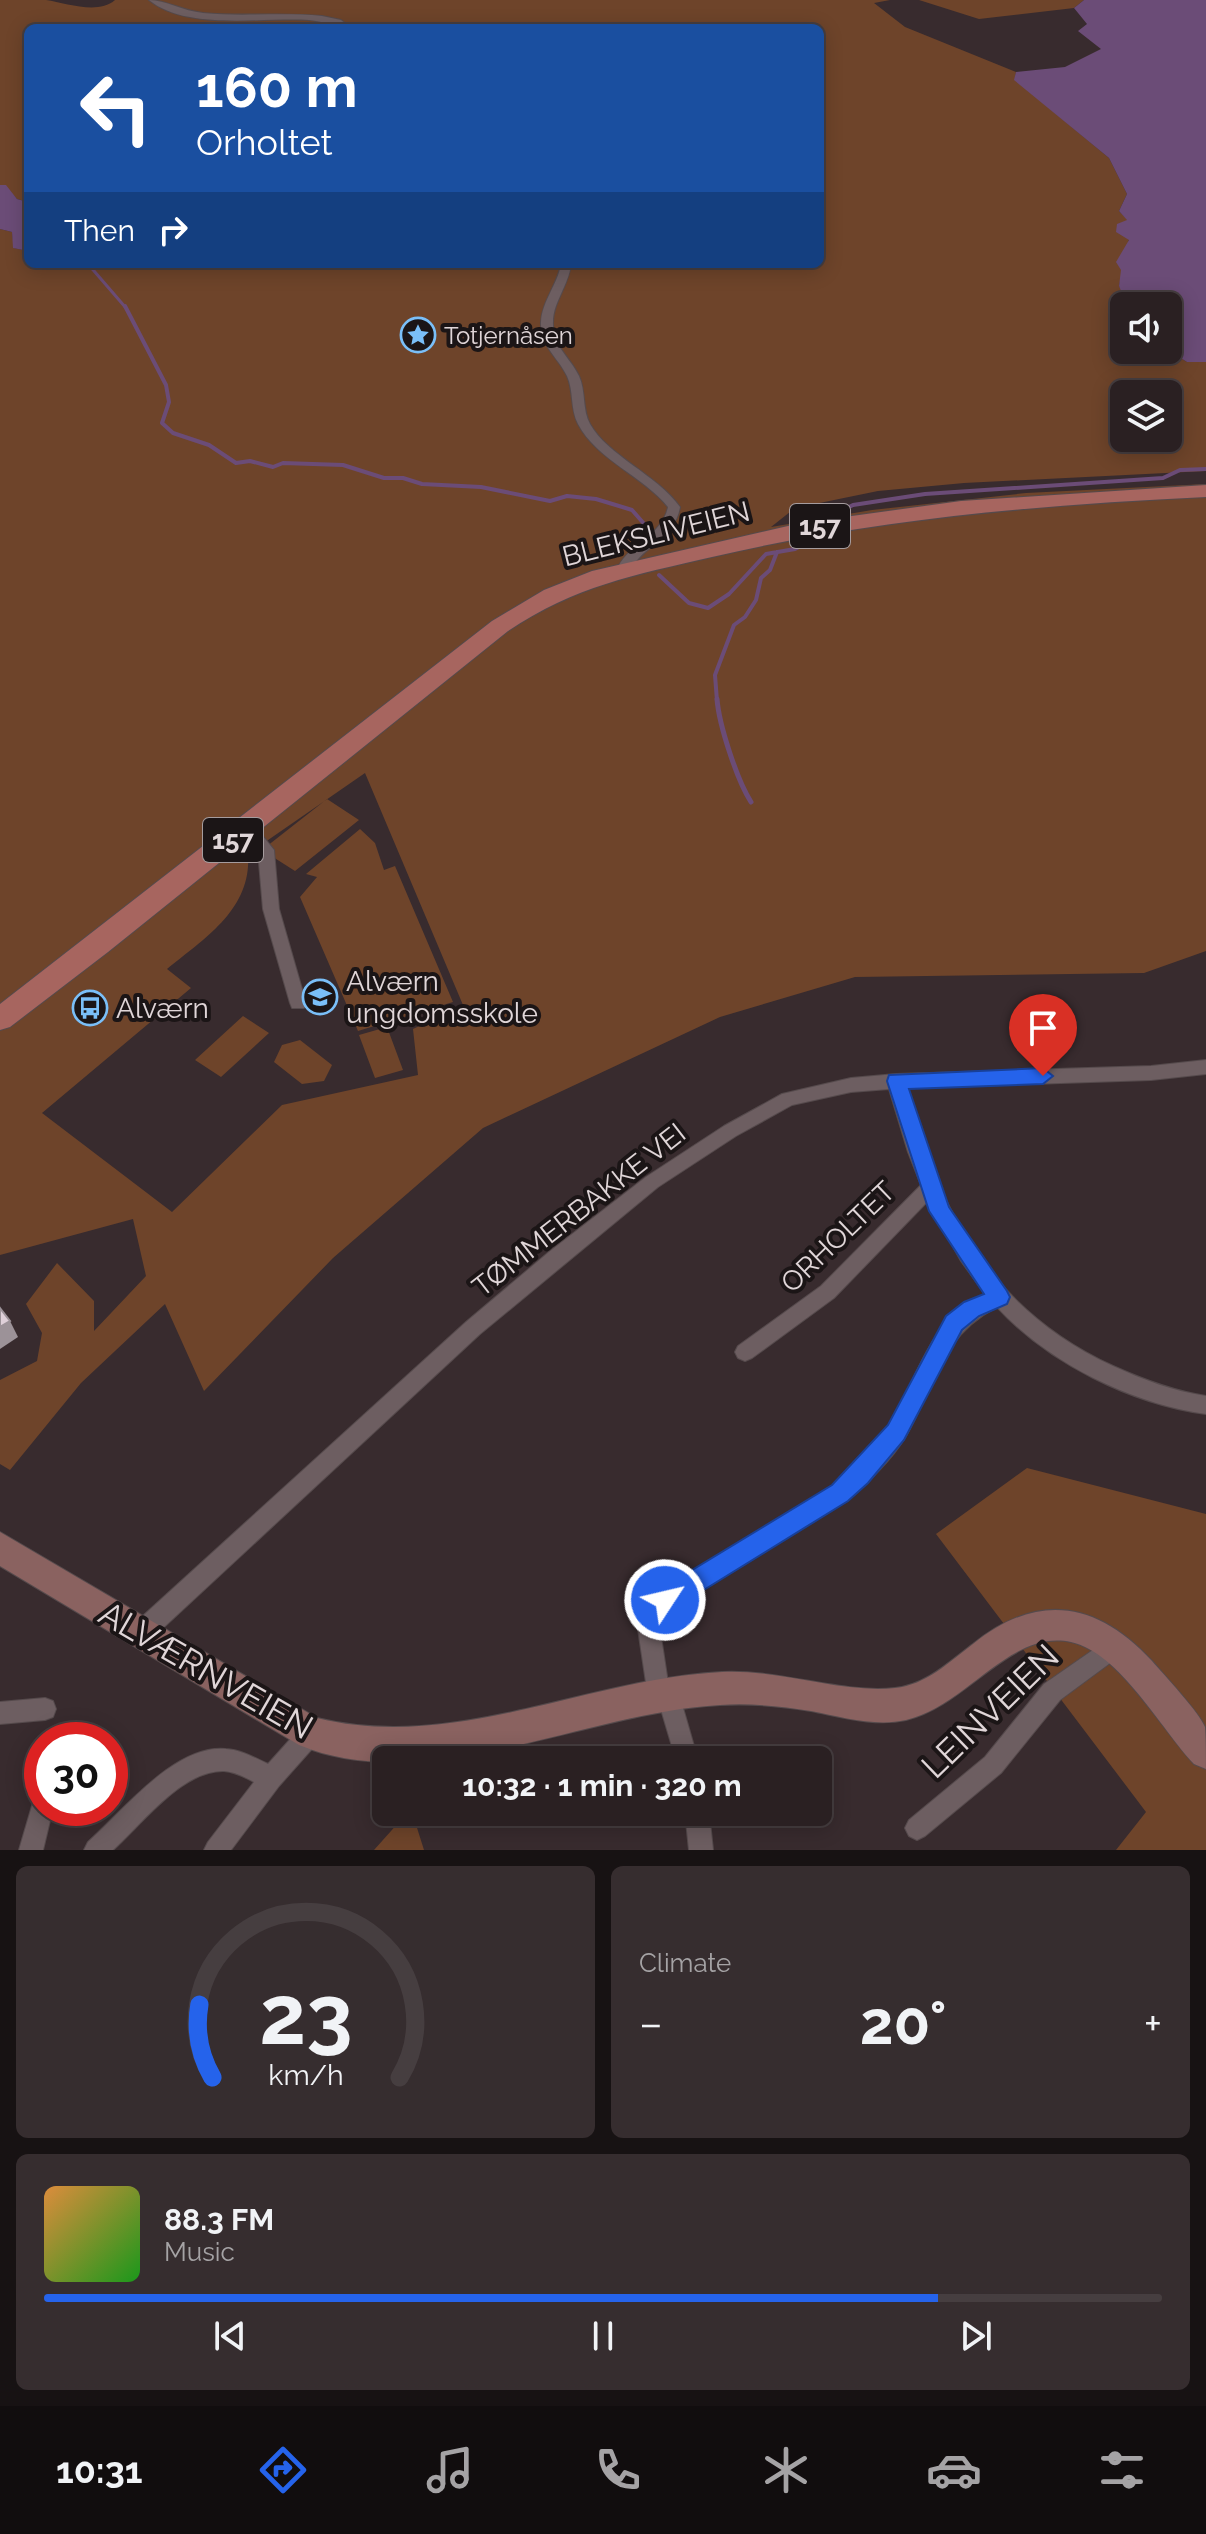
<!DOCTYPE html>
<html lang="en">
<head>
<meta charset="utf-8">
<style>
	body { margin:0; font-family:Raleway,sans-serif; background:#362d2f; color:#f1f3f6; height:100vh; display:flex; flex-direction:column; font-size:30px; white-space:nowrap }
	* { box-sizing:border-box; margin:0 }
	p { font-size:26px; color:#a5a3a5 }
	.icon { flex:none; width:44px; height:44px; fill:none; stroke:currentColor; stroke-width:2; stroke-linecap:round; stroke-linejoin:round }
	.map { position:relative; height:1850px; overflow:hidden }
	.sheet { display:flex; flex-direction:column; gap:16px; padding:16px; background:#171213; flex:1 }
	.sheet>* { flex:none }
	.guide { position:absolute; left:24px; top:24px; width:800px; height:244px; border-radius:12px; box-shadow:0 4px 20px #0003,0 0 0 2px #463e40; background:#1a4fa0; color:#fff; overflow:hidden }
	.buttons { position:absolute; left:1110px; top:292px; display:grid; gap:16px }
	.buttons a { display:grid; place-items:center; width:72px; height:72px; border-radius:12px; background:#2a2022; box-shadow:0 4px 20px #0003,0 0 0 2px #463e40; font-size:40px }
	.speed { position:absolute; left:24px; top:1722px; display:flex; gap:16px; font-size:40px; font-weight:700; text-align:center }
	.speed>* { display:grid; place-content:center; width:104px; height:104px; border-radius:50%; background:#2a2022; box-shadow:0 4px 20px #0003,0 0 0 2px #463e40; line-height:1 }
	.speed .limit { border:12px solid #d22; background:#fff; color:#111 }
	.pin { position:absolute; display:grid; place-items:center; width:68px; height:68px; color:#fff; margin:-82px -34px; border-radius:50% 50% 50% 0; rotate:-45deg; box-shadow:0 0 8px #0007 }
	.pin .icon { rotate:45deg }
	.me { position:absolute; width:88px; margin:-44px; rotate:55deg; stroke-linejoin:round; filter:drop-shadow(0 0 6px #0008) }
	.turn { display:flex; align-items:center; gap:28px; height:168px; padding:0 40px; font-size:36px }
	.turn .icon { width:104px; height:104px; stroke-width:2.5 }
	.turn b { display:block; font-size:56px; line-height:68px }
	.then { display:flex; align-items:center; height:76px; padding:0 40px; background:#0003; gap:16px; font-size:30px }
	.big { font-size:60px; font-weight:700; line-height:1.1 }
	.sheet .card { flex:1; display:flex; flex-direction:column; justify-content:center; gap:12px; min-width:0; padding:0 28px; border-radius:12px; background:#362d2f }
	.sheet .dial { align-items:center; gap:0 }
	.dial svg { height:208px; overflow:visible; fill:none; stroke:#463e40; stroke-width:7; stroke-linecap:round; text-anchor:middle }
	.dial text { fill:#f1f3f6; stroke:none }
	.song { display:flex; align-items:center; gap:24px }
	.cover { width:96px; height:96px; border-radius:12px; background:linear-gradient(135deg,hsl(30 70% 55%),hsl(120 70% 35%)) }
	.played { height:8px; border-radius:4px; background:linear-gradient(90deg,#2563eb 80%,#463e40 80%) }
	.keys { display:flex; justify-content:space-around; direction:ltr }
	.heat { display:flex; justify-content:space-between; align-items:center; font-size:44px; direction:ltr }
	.sheet .tiles { flex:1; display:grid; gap:16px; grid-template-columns:1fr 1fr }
	.card:last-child { grid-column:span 2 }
	.trip { position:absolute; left:372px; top:1746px; width:460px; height:80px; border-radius:12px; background:#2a2022; box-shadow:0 4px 20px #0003,0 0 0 2px #463e40; font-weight:700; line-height:80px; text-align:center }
	.tabs { display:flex; height:128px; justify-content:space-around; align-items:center; background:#110d0e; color:#a5a3a5 }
	.tabs .icon { width:56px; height:56px }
	.tabs .on { color:#2563eb }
	.tabs b { font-size:36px; color:#f1f3f6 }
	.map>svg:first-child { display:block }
</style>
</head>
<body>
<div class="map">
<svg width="1206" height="1850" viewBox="0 0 1206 1850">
	<rect width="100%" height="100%" fill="#382b2e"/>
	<path fill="#6e442a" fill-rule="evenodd" d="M 0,0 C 15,0 31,0 46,0 C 66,3 98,15 115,0 L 890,0 L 874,3 L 905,27 L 1016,72 L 1015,80 L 1109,158 L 1127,194 L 1119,211 L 1128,220 L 1125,222 L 1129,239 L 1119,286 L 1127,300 L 1124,350 L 1168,350 L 1187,362 L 1206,362 L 1206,471 L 964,483 L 878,491 L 795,508 L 771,527 L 872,510 L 1026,493 L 1206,484 L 1206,951 L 1144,973 L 855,977 L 720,1017 L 483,1128 L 333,1258 L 204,1391 L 165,1304 L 81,1383 L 10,1470 L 0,1464 L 0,1380 L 37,1361 L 42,1333 L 26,1304 L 57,1263 L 94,1301 L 94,1331 L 146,1276 L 133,1219 L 0,1255 L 0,229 L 12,232 L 14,248 L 28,251 L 28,264 L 820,264 L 820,28 L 28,28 L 28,202 L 17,199 L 5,186 L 0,185 ZM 1124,394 L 1168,394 L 1168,438 L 1124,438 ZM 365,773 L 463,1005 L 413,1029 L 418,1075 L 282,1105 L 172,1212 L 42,1113 L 191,988 L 167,969 C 205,938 252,909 248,854 Z
		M 919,0 L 1084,0 L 1074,8 L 979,19 Z
		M 327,799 L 359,820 L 295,871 L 262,850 Z
		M 360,829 L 375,843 L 384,870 L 395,866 L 453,1002 L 358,1031 L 300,897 L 317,877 L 306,874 Z
		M 243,1016 L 269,1033 L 221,1077 L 195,1060 Z
		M 387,1027 L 403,1070 L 375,1078 L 359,1035 Z
		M 300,1040 L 332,1065 L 324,1081 L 302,1084 L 274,1062 L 282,1045 Z
		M 1027,1468 L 1206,1514 L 1206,1850 L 1116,1850 L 1146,1812 L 936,1534 Z
		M 408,1812 L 412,1812 L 424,1850 L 374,1850 Z"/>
	<path fill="#6b4c77" d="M 1084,0 L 1206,0 L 1206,362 L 1187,362 L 1168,350 L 1168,306 L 1127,306 L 1119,286 L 1121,270 L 1116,262 L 1129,240 L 1116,232 L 1117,224 L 1127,220 L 1119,211 L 1127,194 L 1109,158 L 1014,80 L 1016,72 L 1065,67 L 1101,49 L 1078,31 L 1087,24 L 1074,8 Z
		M 0,185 L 6,185 L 17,199 L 28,202 L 28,251 L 13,248 L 12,232 L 0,229 Z"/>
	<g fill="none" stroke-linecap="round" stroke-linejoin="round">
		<path stroke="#6b4c77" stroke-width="3" d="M 88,264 L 126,308"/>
		<path stroke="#6b4c77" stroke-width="4" d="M 125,306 L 166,385 L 169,402 L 162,423 L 173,433 L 209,445 L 236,463 L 250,461 L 273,467 L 283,463 L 343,465 L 384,478 L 403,478 L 422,484 L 481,487 L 550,501 L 567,496 L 596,499 L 632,510 L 653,534
			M 835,514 L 853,505 L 925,494 L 1163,478 L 1180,470 L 1206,469
			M 659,575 L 689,603 L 708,608 L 729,594 L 766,554 L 795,549 L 820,536
			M 717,701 L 715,675 L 734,625 L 745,617 L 756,600 L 761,578 L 770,570 L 777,552"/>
		<path stroke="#6b4c77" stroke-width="5" d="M 717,699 C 719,725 737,780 751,802"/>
		<g stroke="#554a4c" stroke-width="2">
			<path id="street" d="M 149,0 C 165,0 183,11 203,13 C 242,17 282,12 322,16 L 341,20 L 351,28 C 337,28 324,21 309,20 C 262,17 187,31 149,0 Z
				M 561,264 L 571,264 C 569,285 553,302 553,322 C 552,346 570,357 579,376 C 586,391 582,410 590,424 C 608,456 656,474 680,507 C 675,538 644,545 630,570 L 625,571 L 618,567 C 631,542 662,536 668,507 C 643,476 597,460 578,424 C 570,409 574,391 567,376 C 558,357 540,346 541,322 C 542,301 558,284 561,264 Z
				M 248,823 L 253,824 L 274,850 L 279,909 L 306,1003 L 304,1008 L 292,1008 L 290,1003 L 263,909 L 258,851 L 240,828 Z
				M 1206,1060 L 1206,1074 L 1151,1080 L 906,1088 C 938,1212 993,1311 1113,1366 C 1144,1380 1173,1391 1206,1396 L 1206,1414 C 1132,1404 1048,1363 997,1307 C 940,1336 935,1385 906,1436 C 891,1461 869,1481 847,1500 L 673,1608 L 660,1630 L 668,1683 L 676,1686 L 679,1694 L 698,1760 L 676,1760 L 660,1706 L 651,1704 L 648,1696 L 638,1629 L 657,1592 L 833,1486 C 855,1467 877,1447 892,1422 C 921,1370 927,1324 985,1294 L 961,1261 L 928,1201 L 834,1298 L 752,1358 L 745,1361 L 738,1358 L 735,1352 L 738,1346 L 821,1286 L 921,1185 L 908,1152 L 889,1089 L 851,1092 L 792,1105 L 736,1136 L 658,1187 L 480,1334 L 150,1640 L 142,1643 L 134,1640 L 131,1632 L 134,1624 L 466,1322 L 549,1252 L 646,1177 L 724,1126 L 782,1094 L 851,1078 L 896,1074 L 1151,1066 Z
				M 1113,1636 L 1121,1639 L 1124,1647 L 1121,1655 L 1060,1700 L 1001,1773 L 925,1836 L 917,1840 L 909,1836 L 905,1828 L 909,1820 L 985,1757 L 1044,1684 Z
				M 45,1698 L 53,1701 L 56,1709 L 53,1717 L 45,1720 L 0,1724 L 0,1702 Z
				M 311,1722 L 319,1725 L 322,1733 L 319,1741 L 279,1786 L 231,1850 L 204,1850 L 208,1842 L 254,1782 C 245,1777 235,1772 224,1771 C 182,1770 142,1824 113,1850 L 84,1850 L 88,1842 C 123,1811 175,1744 226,1749 C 241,1750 255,1758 268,1764 L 303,1725 Z
				M 42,1795 L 42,1808 L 53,1808 L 43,1850 L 19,1850 L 34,1799 Z
				M 685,1812 L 709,1812 L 713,1850 L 689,1850 Z"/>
		</g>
		<g stroke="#554a4c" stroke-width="2">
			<path id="secondary" d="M 0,1532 L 317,1718 C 454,1752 586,1679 722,1672 C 780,1669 842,1694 895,1688 C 926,1685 949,1662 973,1644 C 1037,1592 1097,1601 1152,1661 C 1164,1675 1199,1712 1205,1727 C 1206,1737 1206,1758 1206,1769 L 1194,1764 C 1161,1729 1120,1653 1071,1642 C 1010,1629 967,1706 906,1720 C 875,1727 842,1717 811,1711 C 781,1706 750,1703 720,1705 C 587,1712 427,1798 299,1745 L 0,1566 Z"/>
		</g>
		<g stroke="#554a4c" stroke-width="2">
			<path id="primary" d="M 1206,485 L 1206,497 C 1039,505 875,519 712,557 C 634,575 575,586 508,631 L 108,952 L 10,1027 L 0,1030 L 0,1004 L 492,621 L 544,590 L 592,571 L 801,523 L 961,501 Z"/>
		</g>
		<use href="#street" fill="#6d5e61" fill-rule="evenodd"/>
		<use href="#secondary" fill="#8a6260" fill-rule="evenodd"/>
		<use href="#primary" fill="#a7655f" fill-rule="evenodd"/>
	</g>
	<path fill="#9c9298" d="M 10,1321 L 18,1337 L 0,1349 L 0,1327 Z"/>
	<path fill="#dfd0d9" stroke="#9c9298" stroke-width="2" d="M 0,1308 L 10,1321 L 0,1327 Z"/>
	<path fill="#2563eb" stroke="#184099" stroke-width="2" d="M 1043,1068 L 1053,1076 L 1043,1084 L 909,1089 L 949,1207 L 1007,1291 L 1010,1297 L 1007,1304 L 979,1316 L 962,1330 L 904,1440 L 868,1483 L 848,1501 L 673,1609 L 665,1613 L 656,1609 L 652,1600 L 656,1592 L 832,1485 L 888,1425 L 946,1316 L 964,1302 L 984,1294 L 929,1211 L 887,1081 L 889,1075 Z"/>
	<defs>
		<g id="sight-ring" transform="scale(1.8)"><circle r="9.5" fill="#1b1516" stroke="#7abff8" stroke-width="1.5"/><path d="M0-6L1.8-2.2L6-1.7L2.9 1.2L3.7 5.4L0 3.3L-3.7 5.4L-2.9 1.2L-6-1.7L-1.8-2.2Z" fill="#7abff8"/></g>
		<g id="school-ring" transform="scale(1.8)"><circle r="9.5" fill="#1b1516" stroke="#7abff8" stroke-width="1.5"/><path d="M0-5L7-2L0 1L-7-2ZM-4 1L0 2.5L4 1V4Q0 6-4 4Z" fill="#7abff8"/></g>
		<g id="bus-ring" transform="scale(1.8)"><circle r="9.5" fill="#1b1516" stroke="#7abff8" stroke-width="1.5"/><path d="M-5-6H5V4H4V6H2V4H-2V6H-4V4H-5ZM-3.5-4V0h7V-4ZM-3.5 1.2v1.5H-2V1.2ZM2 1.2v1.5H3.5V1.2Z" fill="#7abff8"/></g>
	</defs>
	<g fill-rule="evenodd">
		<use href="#sight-ring" x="418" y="335"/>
		<use href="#school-ring" x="320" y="997"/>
		<use href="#bus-ring" x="90" y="1008"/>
	</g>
	<g text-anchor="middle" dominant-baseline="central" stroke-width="8" stroke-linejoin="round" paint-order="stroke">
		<g font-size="24" fill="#e0d6d8" stroke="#1b1516" text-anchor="start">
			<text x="444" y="335">Totjernåsen</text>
		</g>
		<g fill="#1b1516" stroke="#a59c9e" stroke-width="2">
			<rect x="790" y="504" width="60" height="44" rx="6"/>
			<rect x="203" y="818" width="60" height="44" rx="6"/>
		</g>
		<g font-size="26" font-weight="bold" fill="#e0d6d8">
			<text x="820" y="526">157</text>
			<text x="233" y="840">157</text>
		</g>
		<g font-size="28" fill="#e0d6d8" stroke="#1b1516">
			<text transform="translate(656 534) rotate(-14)">BLEKSLIVEIEN</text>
			<text transform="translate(579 1210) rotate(-38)">TØMMERBAKKE VEI</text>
			<text transform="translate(838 1237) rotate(-44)">ORHOLTET</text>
		</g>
		<g font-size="28" fill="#e0d6d8" stroke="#1b1516" text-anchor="start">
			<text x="346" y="981">Alværn<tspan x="346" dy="32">ungdomsskole</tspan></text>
			<text x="116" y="1008">Alværn</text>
		</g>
		<g font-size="34" fill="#e0d6d8" stroke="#1b1516">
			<text transform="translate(206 1670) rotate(30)">ALVÆRNVEIEN</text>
			<text transform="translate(990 1711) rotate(-44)">LEINVEIEN</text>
		</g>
	</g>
</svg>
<div class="buttons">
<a><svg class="icon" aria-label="sound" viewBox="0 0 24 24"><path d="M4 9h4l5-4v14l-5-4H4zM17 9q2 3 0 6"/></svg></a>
<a><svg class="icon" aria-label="layers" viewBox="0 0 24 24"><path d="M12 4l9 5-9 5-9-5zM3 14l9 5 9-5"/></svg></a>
</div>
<div class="speed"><div class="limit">30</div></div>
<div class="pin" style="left:1043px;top:1076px;background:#d93025"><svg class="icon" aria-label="arrive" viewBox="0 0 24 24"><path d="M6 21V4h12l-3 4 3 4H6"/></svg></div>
<svg class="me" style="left:665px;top:1600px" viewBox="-20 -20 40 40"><circle r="17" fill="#2563eb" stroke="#fff" stroke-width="3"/><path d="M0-11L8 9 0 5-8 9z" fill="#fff"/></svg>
<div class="trip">10:32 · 1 min · 320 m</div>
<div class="guide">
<div class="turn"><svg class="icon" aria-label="left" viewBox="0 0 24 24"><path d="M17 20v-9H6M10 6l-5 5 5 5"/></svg><div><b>160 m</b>Orholtet</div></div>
<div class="then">Then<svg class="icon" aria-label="right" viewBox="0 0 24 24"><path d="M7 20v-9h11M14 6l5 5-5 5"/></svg></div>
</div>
</div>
<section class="sheet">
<div class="tiles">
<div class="card dial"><svg viewBox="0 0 100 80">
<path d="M14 69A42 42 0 1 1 86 69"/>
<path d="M14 69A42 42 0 0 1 9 41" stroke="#2563eb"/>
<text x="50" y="56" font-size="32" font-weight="700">23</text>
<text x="50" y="72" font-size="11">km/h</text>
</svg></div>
<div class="card"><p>Climate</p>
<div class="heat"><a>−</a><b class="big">20°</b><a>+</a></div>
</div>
<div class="card">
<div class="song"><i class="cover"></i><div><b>88.3 FM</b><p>Music</p></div></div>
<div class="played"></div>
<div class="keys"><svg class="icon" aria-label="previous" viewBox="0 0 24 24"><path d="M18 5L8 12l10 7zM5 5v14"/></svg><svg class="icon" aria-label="pause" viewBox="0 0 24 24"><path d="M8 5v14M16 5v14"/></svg><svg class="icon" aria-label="next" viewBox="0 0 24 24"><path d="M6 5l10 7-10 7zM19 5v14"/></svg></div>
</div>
</div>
</section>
<nav class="tabs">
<b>10:31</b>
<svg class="icon on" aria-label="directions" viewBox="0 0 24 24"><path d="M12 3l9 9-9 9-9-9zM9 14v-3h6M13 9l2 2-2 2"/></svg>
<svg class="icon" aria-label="music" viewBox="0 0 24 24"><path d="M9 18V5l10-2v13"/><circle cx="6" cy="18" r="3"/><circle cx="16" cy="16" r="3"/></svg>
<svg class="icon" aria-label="phone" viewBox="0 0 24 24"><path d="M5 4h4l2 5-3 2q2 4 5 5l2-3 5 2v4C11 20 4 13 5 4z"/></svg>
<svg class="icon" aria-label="climate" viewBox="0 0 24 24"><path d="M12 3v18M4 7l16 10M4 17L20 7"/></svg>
<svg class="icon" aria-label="car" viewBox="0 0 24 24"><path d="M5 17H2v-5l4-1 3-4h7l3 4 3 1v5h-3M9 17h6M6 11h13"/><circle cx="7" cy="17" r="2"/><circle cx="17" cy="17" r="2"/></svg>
<svg class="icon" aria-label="filters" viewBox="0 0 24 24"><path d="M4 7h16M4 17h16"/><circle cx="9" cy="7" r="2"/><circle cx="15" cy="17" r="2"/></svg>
</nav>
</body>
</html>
